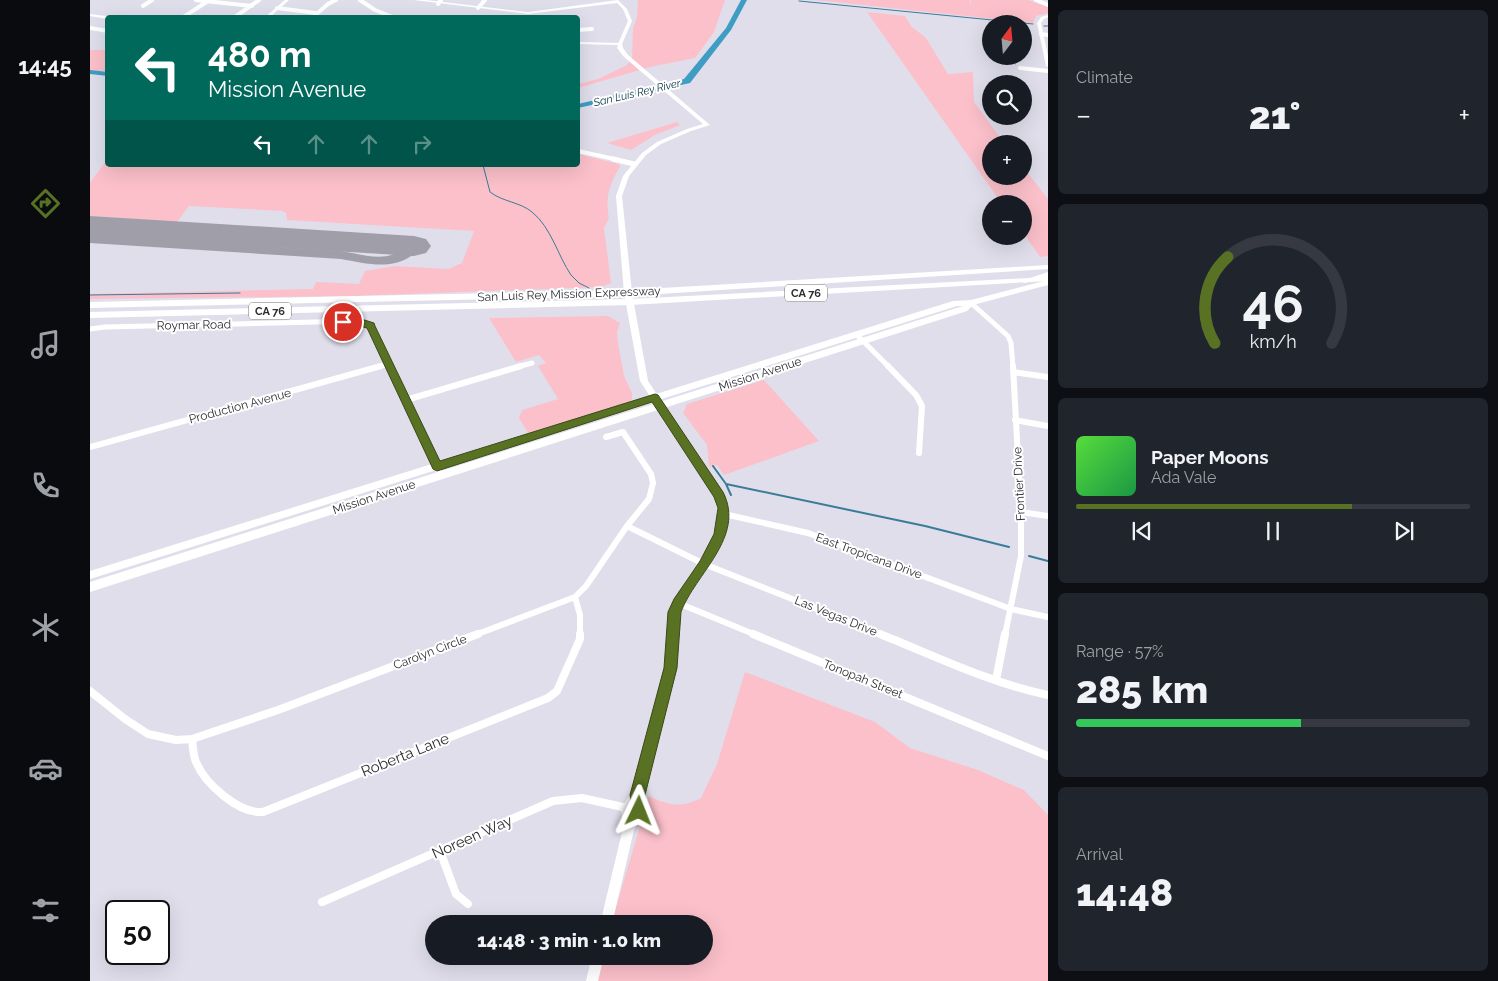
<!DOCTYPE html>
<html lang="en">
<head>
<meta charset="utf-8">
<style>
	body { margin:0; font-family:Raleway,sans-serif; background:#20242c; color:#f1f3f6; height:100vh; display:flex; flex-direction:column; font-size:19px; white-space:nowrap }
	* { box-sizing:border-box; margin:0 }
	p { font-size:16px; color:#9ea1a6 }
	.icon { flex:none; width:28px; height:28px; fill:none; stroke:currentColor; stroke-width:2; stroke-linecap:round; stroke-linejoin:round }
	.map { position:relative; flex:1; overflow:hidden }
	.details { display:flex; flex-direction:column; gap:10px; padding:10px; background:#0d0f14; width:450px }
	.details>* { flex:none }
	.banner { position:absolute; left:15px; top:15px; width:475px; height:152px; border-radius:5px; box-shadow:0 5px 20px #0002; background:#00695c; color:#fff; overflow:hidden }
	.needle { width:32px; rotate:16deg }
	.controls { position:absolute; left:892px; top:15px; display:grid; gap:10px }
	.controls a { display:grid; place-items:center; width:50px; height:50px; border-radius:50%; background:#171b24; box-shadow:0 5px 20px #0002; font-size:25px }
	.speed { position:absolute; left:15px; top:900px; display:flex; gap:10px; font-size:25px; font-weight:700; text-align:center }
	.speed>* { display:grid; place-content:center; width:65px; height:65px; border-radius:50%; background:#171b24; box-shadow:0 5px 20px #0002; line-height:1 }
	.speed .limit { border:2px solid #111; border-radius:8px; background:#fff; color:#111 }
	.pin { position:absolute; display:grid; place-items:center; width:42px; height:42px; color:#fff; margin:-21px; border:2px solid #fff; border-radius:50%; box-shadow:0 1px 5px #0007 }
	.me { position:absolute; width:55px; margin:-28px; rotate:2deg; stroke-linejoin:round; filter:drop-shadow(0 0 4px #0008) }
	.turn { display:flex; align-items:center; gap:18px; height:105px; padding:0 20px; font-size:22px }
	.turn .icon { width:65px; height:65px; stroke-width:2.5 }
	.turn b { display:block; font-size:35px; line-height:42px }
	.lanes { display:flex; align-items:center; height:48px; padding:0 20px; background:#0003; justify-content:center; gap:25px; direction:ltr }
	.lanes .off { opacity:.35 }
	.big { font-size:38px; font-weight:800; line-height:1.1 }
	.details .card { flex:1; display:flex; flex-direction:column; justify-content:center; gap:8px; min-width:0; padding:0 18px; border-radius:8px; background:#20242c }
	.details .dial { align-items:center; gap:0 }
	.dial svg { height:130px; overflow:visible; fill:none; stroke:#363941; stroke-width:7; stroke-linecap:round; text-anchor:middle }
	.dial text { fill:#f1f3f6; stroke:none }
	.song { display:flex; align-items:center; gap:15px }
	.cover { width:60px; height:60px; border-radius:8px; background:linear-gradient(135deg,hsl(110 70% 55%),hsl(140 70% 35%)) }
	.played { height:5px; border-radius:2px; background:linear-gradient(90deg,#587123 70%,#363941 70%) }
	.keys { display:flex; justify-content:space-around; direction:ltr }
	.heat { display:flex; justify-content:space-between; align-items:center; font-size:28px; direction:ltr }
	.charge { height:8px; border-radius:4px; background:linear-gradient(90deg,#34c759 57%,#363941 0) }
	.trip { position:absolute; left:335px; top:915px; width:288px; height:50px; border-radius:25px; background:#171b24; box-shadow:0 5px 20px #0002; font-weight:800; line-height:50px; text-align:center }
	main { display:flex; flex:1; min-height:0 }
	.tab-bar { display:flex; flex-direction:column; width:90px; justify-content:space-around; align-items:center; background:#090b0e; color:#9ea1a6 }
	.tab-bar .icon { width:35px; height:35px }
	.tab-bar .current { color:#587123 }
	.tab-bar b { font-size:22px; color:#f1f3f6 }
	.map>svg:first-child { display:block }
</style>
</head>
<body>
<main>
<nav class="tab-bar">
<b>14:45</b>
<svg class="icon current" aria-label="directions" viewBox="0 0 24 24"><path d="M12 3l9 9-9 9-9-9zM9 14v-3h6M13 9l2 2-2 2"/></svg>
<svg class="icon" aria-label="music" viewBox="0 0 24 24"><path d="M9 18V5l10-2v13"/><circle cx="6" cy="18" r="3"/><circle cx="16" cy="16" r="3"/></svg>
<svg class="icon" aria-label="phone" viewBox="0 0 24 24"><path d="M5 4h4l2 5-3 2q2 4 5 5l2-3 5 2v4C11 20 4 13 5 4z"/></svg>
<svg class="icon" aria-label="climate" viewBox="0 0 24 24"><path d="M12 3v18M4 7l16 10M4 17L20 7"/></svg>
<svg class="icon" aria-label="car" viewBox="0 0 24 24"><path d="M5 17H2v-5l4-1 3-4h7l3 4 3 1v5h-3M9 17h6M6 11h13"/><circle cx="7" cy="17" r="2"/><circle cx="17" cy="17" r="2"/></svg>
<svg class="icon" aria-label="filters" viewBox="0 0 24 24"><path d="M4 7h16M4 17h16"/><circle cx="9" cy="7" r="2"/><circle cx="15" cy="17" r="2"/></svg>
</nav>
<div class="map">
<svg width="958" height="981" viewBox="0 0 958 981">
	<rect width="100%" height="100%" fill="#e1deec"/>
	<path fill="#fbc0ca" d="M 548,0 L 635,0 L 624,32 L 605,58 L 560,67 L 488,88 L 488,84 L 508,79 L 537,65 L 542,57 L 543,28 L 547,17 Z
		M 725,0 L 880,0 L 881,7 L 881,0 L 938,0 L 958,7 L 958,13 L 946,16 L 943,23 Z
		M 777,12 L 815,16 L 821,26 L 836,38 L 858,74 L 883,72 L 884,102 L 915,144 L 901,144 L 901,176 L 934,176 L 934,168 L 958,199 L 958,256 L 950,257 L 934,234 L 934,204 L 912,204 Z
		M 0,50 L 17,50 L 17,71 L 0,71 Z
		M 587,122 L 590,125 L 565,135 L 541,150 L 517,143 Z
		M 488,154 L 529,164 L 530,167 C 519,184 515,199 519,218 L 514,228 L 521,283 L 511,287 L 263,296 L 0,299 L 0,294 L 223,289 L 226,282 L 269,284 L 275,271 L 305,266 L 358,269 L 372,263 L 384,231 L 197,220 L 196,213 L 192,211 L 99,206 L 87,222 L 0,216 L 0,182 L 17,160 L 18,165 L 488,165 Z
		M 518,316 L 530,323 L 527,332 L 528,343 L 534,376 L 542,393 L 542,399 L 538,403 L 439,434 L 429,418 L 432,410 L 468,399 L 448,366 L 456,363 L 449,355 L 426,362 L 399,318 Z
		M 674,380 L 729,441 L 634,475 L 627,465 L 619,467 L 617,445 L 593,413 L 597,404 Z
		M 655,672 L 785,722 L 820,748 L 888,770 L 934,790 L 958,815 L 958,981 L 504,981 L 511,956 L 614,956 L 614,924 L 521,924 L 559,796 C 580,806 590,808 611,798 L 627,764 Z"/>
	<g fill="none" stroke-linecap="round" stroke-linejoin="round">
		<path stroke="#3a7b98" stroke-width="1" d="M 709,1 L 943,24
			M 954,26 L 958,26
			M 924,56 L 925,64
			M 393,165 L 400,192 C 413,202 430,202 442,212 C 461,227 468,256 481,275 L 489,283 L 499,288
			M 0,295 L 150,293"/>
		<path stroke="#3a7b98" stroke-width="2" d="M 623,466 L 636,484 L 641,495
			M 636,484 L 835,526 L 919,547
			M 939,556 L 958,561"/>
		<path fill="#3f9dc4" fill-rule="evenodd" d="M 651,0 L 657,0 L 641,30 L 600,83 L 488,108 L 488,104 L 594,79 L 636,28 Z
			M 0,70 L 18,72 L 18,76 L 0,74 Z"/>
		<path fill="#a09ea8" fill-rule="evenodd" d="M 0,235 L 251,251 C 276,255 300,265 319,243 L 329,243 L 331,246 C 311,273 279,264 251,259 L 0,243 Z"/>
		<path fill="#a09ea8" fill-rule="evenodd" d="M 0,216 L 324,236 L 336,239 L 341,246 L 336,253 L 324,256 L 0,236 Z"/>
		<path stroke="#fff" stroke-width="4" d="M 106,0 L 162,6
			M 270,0 L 285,10 L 305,18
			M 946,0 L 958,5
			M 348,4 L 351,0
			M 53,6 L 62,0
			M 187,8 L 226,13
			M 388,8 L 395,0
			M 145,17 L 169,0
			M 92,18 L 118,1
			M 222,18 L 238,4 L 246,0
			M 0,28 L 18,31
			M 488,30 L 502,29
			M 951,34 L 958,35
			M 930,68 L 958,71
			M 488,151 L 529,160"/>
		<path stroke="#fff" stroke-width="5" d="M 523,159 L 544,164
			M 881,303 L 918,336 L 921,343 L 923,367
			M 0,329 L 15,327 L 268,321 L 281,325 L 301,367
			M 767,335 L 799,367
			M 287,367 L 299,364
			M 427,367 L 442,363"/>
		<path stroke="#fff" stroke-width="6" d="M 300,366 L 351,476
			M 798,366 L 826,395 L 832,406 L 829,453
			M 923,372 L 958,377
			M 316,400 L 431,366
			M 925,420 L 958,426
			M 0,447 L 291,366
			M 931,512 L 958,516
			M 634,514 L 718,533 L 921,609 L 958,617
			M 537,526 L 614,564 L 793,635
			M 485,597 L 490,615 L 490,635
			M 588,603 L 666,635
			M 385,635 L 485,597 L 496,586 L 537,526 L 559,499 L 563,483 L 561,474 L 533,432 L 516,437
			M 915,635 L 931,556 L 931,512 L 923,366"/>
		<path stroke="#fff" stroke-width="8" d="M 663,634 L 958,756
			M 790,634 C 845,656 900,683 958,695
			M 906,680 L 915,634
			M 0,691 L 35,719 L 58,734 L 86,740 L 102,739 L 188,710 L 388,634
			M 102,739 C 103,747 103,755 106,762 C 115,784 149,814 173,812 L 458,698 L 467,691 L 490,639 L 490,634
			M 350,851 L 366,894 L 378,904
			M 232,902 L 463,801 L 492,798 L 537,808"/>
		<path fill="#fff" fill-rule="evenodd" d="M 195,0 L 199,0 L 179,18 L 174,18 Z
			M 324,0 L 336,0 L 438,12 L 528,0 L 537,9 L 542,21 L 532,44 L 530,45 L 528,44 L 538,21 L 533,9 L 527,3 L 438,14 Z
			M 958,15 L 958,17 L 954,19 L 951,23 L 958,56 L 958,67 L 956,66 L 947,23 L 951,17 Z"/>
		<path fill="#fff" fill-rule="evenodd" d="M 0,14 L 24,17 L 26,18 L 18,18 L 18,19 L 0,16 Z
			M 488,42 L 532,43 L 533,48 L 538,55 L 620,125 L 601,131 L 571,144 L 556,155 L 539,176 L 532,196 L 542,293 L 558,381 L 632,494 L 637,512 L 636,527 L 632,540 L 624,556 L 597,594 L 589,612 L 585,669 L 574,716 L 553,795 L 555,811 L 544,830 L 522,924 L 510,924 L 533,828 L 531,808 L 542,792 L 572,685 L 576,661 L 580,612 L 591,588 L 623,540 L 627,527 L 628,512 L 625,497 L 550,381 L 534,293 L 526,196 L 533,176 L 552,153 L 567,142 L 597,129 L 613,124 L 534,57 L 527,48 L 528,45 L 488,44 Z
			M 502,956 L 514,956 L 508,981 L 496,981 Z"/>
		<path fill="#fff" fill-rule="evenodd" d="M 958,272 L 958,277 L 935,283 L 931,281 Z
			M 958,280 L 958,285 L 883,305 L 877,311 L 0,592 L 0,582 L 873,306 L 867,306 L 0,579 L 0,571 L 863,301 L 881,300 Z"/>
		<path fill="#fff" fill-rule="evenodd" d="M 958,265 L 958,269 L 538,296 L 0,308 L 0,302 L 538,290 Z
			M 958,277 L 958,281 L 540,305 L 0,318 L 0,312 L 540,299 Z"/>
	</g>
	<path fill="#587123" stroke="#394917" d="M 268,318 L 284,323 L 285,326 L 350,461 L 565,394 L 568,395 L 633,492 C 656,537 605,574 591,612 L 587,668 L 555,795 L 556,811 L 554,817 L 549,819 L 544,817 L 540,795 L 574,668 L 578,612 L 584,599 L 610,561 L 624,534 L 628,508 L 624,497 L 562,402 L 347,471 L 343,469 L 277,328 C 268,325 255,327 248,322 L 253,319 Z"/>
	<g text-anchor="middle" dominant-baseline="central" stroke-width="4" stroke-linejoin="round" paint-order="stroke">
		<g font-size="11" font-style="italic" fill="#073343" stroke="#fff">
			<text transform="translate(547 93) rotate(-13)">San Luis Rey River</text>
		</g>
		<g fill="#fff" stroke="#6d6c70" stroke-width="1">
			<rect x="695" y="284.5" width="42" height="17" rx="4"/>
			<rect x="159" y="302.5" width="42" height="17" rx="4"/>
		</g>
		<g font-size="11" font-weight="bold" fill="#2e2d32">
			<text x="716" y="293">CA 76</text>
			<text x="180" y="311">CA 76</text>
		</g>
		<g font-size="12" fill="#2e2d32" stroke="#fff">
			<text transform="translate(479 294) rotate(-2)">San Luis Rey Mission Expressway</text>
			<text transform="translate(104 325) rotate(-1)">Roymar Road</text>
			<text transform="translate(670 374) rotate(-18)">Mission Avenue</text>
			<text transform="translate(150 406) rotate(-15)">Production Avenue</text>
			<text transform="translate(929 484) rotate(-93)">Frontier Drive</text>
			<text transform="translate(284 497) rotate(-18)">Mission Avenue</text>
			<text transform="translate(779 556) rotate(20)">East Tropicana Drive</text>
			<text transform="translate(746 616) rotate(22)">Las Vegas Drive</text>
			<text transform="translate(340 652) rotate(-21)">Carolyn Circle</text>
			<text transform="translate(773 679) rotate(22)">Tonopah Street</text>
		</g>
		<g font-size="15" fill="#2e2d32" stroke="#fff">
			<text transform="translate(315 755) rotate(-22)">Roberta Lane</text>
			<text transform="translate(382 837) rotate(-24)">Noreen Way</text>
		</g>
	</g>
</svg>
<div class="controls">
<a><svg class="needle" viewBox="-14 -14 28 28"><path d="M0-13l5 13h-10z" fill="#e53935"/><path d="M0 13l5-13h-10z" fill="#9ea1a6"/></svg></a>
<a><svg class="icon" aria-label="search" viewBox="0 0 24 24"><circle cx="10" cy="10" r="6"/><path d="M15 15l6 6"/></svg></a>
<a>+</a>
<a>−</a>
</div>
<div class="speed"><div class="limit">50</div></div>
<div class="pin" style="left:253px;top:322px;background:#d93025"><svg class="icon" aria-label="arrive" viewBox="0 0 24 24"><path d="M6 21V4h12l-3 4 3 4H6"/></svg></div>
<svg class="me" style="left:549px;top:811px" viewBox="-20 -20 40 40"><path d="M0-17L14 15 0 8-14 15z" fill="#587123" stroke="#fff" stroke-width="4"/></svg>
<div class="trip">14:48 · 3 min · 1.0 km</div>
<div class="banner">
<div class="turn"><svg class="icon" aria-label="left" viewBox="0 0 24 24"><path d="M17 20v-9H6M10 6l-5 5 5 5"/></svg><div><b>480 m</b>Mission Avenue</div></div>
<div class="lanes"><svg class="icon" aria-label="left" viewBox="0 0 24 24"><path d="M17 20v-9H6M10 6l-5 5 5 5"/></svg><svg class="icon off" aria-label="ahead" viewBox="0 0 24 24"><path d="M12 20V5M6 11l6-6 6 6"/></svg><svg class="icon off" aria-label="ahead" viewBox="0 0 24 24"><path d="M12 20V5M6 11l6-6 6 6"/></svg><svg class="icon off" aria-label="right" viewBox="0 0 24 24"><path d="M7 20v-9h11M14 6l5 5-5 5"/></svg></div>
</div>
</div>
<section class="details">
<div class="card"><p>Climate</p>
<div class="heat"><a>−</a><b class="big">21°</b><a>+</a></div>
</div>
<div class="card dial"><svg viewBox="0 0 100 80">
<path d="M14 69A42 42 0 1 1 86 69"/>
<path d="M14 69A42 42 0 0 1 22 16" stroke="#587123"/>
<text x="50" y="56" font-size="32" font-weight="700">46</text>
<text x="50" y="72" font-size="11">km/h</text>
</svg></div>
<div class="card">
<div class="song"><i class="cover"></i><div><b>Paper Moons</b><p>Ada Vale</p></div></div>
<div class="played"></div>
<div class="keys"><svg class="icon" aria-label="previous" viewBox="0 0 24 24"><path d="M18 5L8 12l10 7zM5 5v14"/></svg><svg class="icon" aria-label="pause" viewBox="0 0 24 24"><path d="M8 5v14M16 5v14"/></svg><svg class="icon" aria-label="next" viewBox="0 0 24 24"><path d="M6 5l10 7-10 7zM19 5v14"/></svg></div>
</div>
<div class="card"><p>Range · 57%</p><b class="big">285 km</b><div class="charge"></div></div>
<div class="card"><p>Arrival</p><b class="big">14:48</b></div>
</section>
</main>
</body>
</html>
